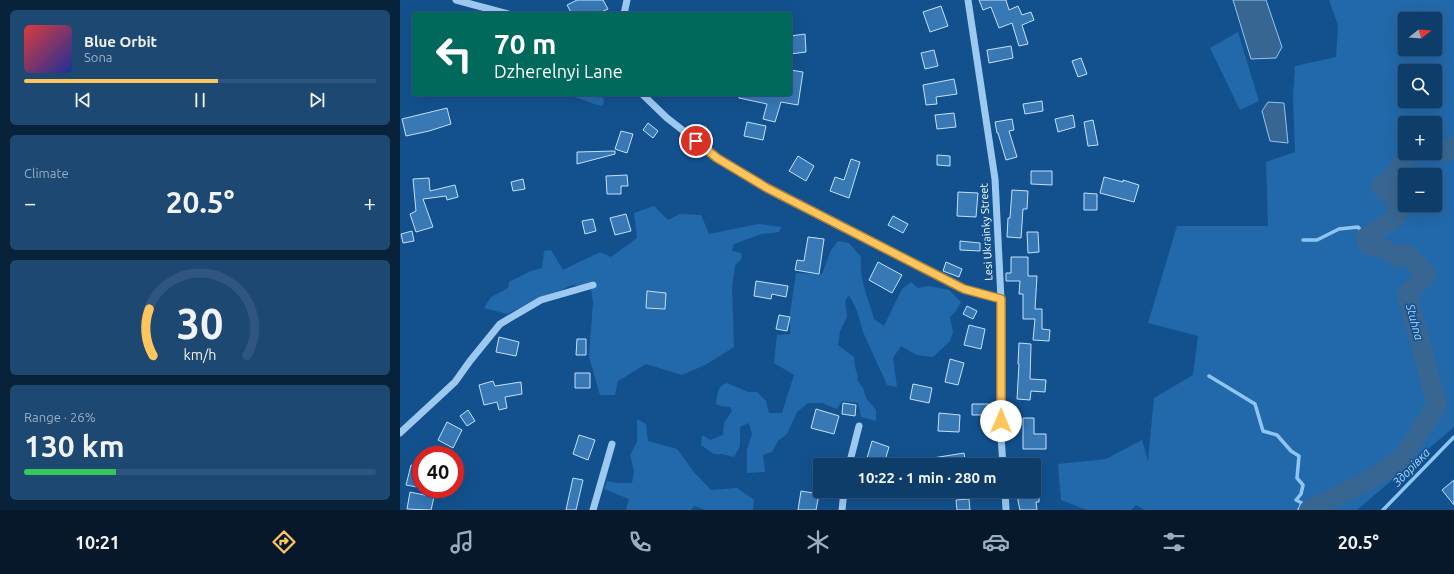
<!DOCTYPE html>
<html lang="en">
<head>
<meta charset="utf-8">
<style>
	body { margin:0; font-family:Ubuntu,sans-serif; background:#1c4872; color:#f1f3f6; height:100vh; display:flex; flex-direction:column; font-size:15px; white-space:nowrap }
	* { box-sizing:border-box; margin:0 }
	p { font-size:13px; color:#9baec1 }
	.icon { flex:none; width:22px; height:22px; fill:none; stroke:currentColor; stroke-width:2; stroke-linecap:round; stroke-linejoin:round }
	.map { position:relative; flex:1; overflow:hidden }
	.details { display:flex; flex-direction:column; gap:10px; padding:10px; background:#08223a; width:400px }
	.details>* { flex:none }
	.banner { position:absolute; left:12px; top:12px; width:380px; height:84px; border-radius:4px; box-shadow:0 4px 16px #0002,0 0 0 1px #2e567e; background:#00695c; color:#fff; overflow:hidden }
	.needle { width:26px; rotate:73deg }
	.fabs { position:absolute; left:998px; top:12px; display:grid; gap:8px }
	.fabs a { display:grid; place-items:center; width:44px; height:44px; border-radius:4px; background:#0e3d6a; box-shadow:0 4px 16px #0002,0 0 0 1px #2e567e; font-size:20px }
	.speed { position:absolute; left:12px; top:446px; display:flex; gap:8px; font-size:20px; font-weight:700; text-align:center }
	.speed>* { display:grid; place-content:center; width:52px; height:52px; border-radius:50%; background:#0e3d6a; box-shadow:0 4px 16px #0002,0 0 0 1px #2e567e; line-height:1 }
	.speed .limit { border:6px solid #d22; background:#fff; color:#111 }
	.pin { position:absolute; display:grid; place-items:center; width:34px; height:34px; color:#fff; margin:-17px; border:2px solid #fff; border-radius:50%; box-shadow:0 1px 4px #0007 }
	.me { position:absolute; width:44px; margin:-22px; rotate:0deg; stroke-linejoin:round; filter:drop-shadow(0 0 3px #0008) }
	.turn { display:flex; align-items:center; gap:14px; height:84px; padding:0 16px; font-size:18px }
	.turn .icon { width:52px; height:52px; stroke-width:2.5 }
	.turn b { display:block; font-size:28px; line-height:34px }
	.big { font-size:30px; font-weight:600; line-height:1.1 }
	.details .tile { flex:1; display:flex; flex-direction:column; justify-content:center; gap:6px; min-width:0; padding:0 14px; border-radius:6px; background:#1c4872 }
	.details .dial { align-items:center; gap:0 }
	.dial svg { height:104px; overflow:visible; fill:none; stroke:#2e567e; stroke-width:7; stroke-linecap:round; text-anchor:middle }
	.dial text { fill:#f1f3f6; stroke:none }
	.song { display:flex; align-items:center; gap:12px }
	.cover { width:48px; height:48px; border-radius:6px; background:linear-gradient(135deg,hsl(0 70% 55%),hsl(230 70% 35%)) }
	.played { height:4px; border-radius:2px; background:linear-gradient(90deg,#ffc55d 55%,#2e567e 55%) }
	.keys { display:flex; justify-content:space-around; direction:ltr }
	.heat { display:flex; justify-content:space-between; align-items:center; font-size:22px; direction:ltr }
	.charge { height:6px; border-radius:3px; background:linear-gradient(90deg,#34c759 26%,#2e567e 0) }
	.trip { position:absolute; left:413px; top:458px; width:228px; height:40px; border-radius:4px; background:#0e3d6a; box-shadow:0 4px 16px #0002,0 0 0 1px #2e567e; font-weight:600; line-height:40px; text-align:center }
	.tab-bar { display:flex; height:64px; justify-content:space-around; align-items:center; background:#06182a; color:#9baec1 }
	.tab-bar .icon { width:28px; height:28px }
	.tab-bar .active { color:#ffc55d }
	.tab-bar b { font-size:18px; color:#f1f3f6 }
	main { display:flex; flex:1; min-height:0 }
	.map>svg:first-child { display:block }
</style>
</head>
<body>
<main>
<section class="details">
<div class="tile">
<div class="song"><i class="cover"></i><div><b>Blue Orbit</b><p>Sona</p></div></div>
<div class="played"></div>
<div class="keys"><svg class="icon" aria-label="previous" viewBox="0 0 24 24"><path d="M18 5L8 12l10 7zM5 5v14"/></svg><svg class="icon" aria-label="pause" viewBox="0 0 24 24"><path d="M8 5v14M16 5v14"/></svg><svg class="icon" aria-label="next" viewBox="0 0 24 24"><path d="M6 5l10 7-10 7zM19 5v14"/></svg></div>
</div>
<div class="tile"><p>Climate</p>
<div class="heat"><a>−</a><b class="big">20.5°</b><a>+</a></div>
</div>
<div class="tile dial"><svg viewBox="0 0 100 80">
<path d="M14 69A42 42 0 1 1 86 69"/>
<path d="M14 69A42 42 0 0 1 11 33" stroke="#ffc55d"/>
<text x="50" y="56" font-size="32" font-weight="700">30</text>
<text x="50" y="72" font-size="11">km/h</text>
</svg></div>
<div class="tile"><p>Range · 26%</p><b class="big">130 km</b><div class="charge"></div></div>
</section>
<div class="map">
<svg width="1054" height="510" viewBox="0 0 1054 510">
	<rect width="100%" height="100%" fill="#13518e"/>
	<path fill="#2269ab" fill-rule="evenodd" d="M 929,0 L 1054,0 L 1054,427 L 957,510 L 745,510 L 736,505 L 731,510 L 687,510 L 661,500 L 658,464 L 706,459 L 742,440 L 748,461 L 754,398 L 793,375 L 798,336 L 748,323 L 777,226 L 868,226 L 866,162 L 895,152 L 893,97 L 895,66 L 936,57 L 938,25 ZM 1005,19 L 1035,19 L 1035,49 L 1005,49 ZM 1005,71 L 1035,71 L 1035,101 L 1005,101 ZM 1005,123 L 1035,123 L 1035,153 L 1005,153 ZM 1005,175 L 1035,175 L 1035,205 L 1005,205 Z
		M 838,32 L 859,101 L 840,110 L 810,48 Z
		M 167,94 L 198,94 L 204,99 L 203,106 L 194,104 Z
		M 254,206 L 268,220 L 280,214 L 301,215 L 309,234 L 358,224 L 381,227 L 379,232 L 361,234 L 334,244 L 332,251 L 341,253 L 342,258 L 335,266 L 332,287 L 334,347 L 307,364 L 282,375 L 246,364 L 218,381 L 215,395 L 200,395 L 189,357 L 193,303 L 191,287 L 172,285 L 107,314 L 84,308 L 91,297 L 108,288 L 109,282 L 131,271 L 142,268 L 144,251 L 151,250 L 163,270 L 200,252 L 211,257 L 237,238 L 234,213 Z
		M 438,241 L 449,243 L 461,257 C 459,282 468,296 474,319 L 484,326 L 502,289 L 511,282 L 518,288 L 528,286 L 549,290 L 561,302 L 556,311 L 550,317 L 553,332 L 550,341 L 533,357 L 517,355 L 501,346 L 493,358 L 497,387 L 487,385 L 463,332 L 457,311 L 449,295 L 445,301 L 447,317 L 440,331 L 438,345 L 454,357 L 455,367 L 458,377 L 457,380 L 463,388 L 466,398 L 476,410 L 476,421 L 461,417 L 458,403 L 442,401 L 437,409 L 422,403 L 408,403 L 397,412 L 387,434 L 378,441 L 372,452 L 363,455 L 365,472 L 347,473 L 347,449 L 352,434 L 349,423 L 340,427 L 340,446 L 334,457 L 323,454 L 314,454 L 301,445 L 302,435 L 310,440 L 323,435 L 324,423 L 332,411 L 330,407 L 321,406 L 316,404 C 318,393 316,387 327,383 L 348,392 L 357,392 L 366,401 L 369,413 L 382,413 L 394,375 L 374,363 L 377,335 L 390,334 L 390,313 L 396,273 L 422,274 L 431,250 Z
		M 237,419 L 246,424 L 248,441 L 277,449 L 294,472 L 311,490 L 337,488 L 354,500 L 353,510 L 306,510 L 294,506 L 291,510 L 226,510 L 229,499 L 204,489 L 207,481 L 217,483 L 232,483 L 234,471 L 230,455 L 237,442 Z"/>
	<path fill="#386692" stroke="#8fc5f4" d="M 833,0 L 866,0 L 882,47 L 876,58 L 851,59 Z
		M 868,102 L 884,103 L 888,143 L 870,141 L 862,111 Z"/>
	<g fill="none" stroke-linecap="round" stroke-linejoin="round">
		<path stroke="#8fc5f4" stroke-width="3.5" d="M 903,240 L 917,240 L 939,229 L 958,227 L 966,237
			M 809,376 L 855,404 L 863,431 L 877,435 L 891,451 L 899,456 L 897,478 L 903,485 L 901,494 L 896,500 L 902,503 L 899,510
			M 983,510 L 1054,437"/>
		<path stroke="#386692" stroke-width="20" d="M 1035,150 L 1045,152 L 1054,146
			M 909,510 L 973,478 L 1002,458 L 1037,405 L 1007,294 L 1026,275 L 1007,254 L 999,257 L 978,246 L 968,245 L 966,237 L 992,220 L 1002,206 L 981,187 L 993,177 L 1009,153"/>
	</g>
	<path fill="#3778b5" stroke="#c4e1fc" d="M 177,0 L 203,0 L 208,9 L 197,14 L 172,14 L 167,5 Z
		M 579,0 L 606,0 L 609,10 L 618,6 L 622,15 L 631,12 L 634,20 L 622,25 L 628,44 L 619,46 L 612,23 L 599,28 L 591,7 L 583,10 Z
		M 541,6 L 548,26 L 530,32 L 523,12 Z
		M 405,34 L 406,52 L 390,54 L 390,36 Z
		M 611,46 L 613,58 L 589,63 L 587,50 Z
		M 534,50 L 538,66 L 525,69 L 521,53 Z
		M 681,58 L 687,74 L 678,77 L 672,61 Z
		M 390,70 L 403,72 L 398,105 L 381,102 L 375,122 L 363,119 L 367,104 L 339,98 L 339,94 L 390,94 Z
		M 554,79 L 557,94 L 536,97 L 537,104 L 526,105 L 523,85 Z
		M 642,101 L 643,111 L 625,114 L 623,104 Z
		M 47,108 L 51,124 L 29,131 L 6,136 L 2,119 Z
		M 554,113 L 556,127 L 537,129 L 535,115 Z
		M 673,115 L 675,127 L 658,132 L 655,119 Z
		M 612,119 L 614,130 L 609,131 L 617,157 L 606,160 L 598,133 L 597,133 L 595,122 Z
		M 693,120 L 698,145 L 688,146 L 684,122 Z
		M 347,122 L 366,126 L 363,140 L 344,136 Z
		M 248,123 L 258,131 L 253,138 L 243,130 Z
		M 221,131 L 233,134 L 227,153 L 215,149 Z
		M 215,151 L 215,154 L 177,164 L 177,152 Z
		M 537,155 L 550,156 L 550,166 L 537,165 Z
		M 398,156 L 414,166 L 406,181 L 389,171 Z
		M 451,159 L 460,162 L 449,198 L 430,191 L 435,177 L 444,180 Z
		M 631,171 L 652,171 L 652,185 L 631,184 Z
		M 227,175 L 228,186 L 221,186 L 221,194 L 207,194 L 206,176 Z
		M 704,177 L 723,182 L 723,180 L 739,185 L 734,202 L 700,193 Z
		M 29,178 L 30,191 L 55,185 L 58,197 L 47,200 L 46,196 L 23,199 L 33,227 L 16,232 L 10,214 L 16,211 L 13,179 Z
		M 123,179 L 125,189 L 113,191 L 111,182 Z
		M 612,190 L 628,191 L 627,209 L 623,209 L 621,238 L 607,237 L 608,218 L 610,218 Z
		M 558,192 L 578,193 L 576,217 L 557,216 Z
		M 684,193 L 697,194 L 697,210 L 684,210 Z
		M 226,214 L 231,231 L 215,235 L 210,218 Z
		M 493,216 L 508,224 L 503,233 L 488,225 Z
		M 193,219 L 196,231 L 185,234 L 182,221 Z
		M 12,231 L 14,241 L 3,243 L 1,234 Z
		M 627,232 L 638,232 L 639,252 L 628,253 Z
		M 408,237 L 424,239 L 419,274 L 395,270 L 397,260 L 404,261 Z
		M 560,241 L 580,243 L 580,251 L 560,250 Z
		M 611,257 L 628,257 L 628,276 L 637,276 L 635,309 L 642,309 L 642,329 L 650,330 L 649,341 L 633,340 L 635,319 L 623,319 L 623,294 L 619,294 L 620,281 L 606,281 L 606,273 L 611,273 Z
		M 478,262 L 502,275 L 492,293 L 469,280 Z
		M 546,262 L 562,269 L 559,277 L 543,271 Z
		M 356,281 L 388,286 L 386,297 L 372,294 L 371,299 L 354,296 Z
		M 247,291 L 266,293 L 265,309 L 246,308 Z
		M 567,306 L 577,311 L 573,319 L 563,314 Z
		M 379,315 L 390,317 L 387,331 L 376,329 Z
		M 569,325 L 585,329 L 581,349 L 564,345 Z
		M 99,337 L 119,342 L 116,356 L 96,352 Z
		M 177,339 L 186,339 L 186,355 L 176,355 Z
		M 619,343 L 631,344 L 630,379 L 646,380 L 645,392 L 631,391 L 630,400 L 617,399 L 619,364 L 618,364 Z
		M 550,359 L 564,363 L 558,385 L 545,382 Z
		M 175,373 L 190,373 L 190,388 L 175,388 Z
		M 93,381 L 95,386 L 121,382 L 122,394 L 105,397 L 107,408 L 99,410 L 97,402 L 84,405 L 79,385 Z
		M 513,384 L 532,388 L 529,403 L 510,399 Z
		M 443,403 L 456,405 L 455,416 L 442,414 Z
		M 572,404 L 589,404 L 589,415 L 572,415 Z
		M 416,409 L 439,416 L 434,434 L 411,428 Z
		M 68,410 L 75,421 L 67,426 L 60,416 Z
		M 539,413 L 560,415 L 559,432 L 538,431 Z
		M 623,418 L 634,418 L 634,434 L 646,434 L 646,449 L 623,449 Z
		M 47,422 L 62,430 L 53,448 L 38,440 Z
		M 179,435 L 195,440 L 188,460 L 173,454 Z
		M 472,441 L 489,447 L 484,464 L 467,458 Z
		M 564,453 L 566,465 L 514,465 L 514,461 Z
		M 11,465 L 21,468 L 17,487 L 6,485 Z
		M 173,478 L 183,480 L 176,510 L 166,510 Z
		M 1054,480 L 1054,505 L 1042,490 Z
		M 401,491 L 419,494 L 416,510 L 398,510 Z
		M 618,491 L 639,491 L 639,502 L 636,502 L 637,510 L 620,510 L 618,501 Z
		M 10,492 L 34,497 L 31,510 L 7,509 Z
		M 569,499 L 570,510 L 557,510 L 556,500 Z"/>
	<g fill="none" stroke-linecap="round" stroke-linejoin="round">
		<path stroke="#9dc9f1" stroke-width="7" d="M 56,0 L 108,14
			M 568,0 L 595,179 L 601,299 L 601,437 L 603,465
			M 224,14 L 227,0
			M 242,94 L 267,118 L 317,157 L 367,188 L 564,289 L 601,299
			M 0,433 L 55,382 L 70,361 L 100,324 L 141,300 L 193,285
			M 449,465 L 459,426
			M 605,491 L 606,510
			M 193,510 L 212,444
			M 442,510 L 444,491"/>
	</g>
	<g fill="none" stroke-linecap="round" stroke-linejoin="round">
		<g stroke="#a6803c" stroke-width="10">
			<path id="route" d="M 296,141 L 317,158 L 367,188 L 564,289 L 601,299 L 601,421"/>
		</g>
		<use href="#route" stroke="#ffc55d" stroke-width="7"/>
	</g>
	<g text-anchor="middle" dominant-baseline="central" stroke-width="3" stroke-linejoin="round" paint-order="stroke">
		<g font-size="11" fill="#fff" stroke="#13518e">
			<text transform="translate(586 232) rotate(-93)">Lesi Ukrainky Street</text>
		</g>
		<g font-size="12" font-style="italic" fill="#a9d3f8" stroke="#13518e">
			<text transform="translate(1015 322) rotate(75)">Stuhna</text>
			<text transform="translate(1011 467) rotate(-46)">Здорівка</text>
		</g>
	</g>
</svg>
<div class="fabs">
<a><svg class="needle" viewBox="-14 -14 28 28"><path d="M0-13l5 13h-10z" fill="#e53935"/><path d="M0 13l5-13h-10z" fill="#9baec1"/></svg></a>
<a><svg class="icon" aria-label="search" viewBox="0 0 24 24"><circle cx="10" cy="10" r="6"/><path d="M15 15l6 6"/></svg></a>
<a>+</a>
<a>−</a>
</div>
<div class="speed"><div class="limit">40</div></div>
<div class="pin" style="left:296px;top:141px;background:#d93025"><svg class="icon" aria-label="arrive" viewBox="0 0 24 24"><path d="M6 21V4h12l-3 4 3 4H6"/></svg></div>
<svg class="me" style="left:601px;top:421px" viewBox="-20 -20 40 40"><circle r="19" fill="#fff"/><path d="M0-13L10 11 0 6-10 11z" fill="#ffc55d"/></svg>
<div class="trip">10:22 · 1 min · 280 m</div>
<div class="banner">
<div class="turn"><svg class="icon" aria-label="left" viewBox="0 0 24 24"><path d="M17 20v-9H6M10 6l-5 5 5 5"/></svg><div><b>70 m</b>Dzherelnyi Lane</div></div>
</div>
</div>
</main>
<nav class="tab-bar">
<b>10:21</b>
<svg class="icon active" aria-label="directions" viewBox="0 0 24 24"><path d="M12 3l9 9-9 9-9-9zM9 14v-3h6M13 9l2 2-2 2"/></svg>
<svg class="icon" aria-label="music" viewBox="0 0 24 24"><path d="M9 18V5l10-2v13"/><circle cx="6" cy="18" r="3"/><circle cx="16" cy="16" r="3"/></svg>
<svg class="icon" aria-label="phone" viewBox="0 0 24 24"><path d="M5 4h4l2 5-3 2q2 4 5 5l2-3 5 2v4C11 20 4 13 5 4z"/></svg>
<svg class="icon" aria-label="climate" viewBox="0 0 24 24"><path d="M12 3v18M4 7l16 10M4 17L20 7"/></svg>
<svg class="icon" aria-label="car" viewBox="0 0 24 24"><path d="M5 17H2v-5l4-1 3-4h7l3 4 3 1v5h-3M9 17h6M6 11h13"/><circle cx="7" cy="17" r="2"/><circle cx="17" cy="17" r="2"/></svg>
<svg class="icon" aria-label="filters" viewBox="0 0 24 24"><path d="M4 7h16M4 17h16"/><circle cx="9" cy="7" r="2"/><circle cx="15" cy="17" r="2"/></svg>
<b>20.5°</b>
</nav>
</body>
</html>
